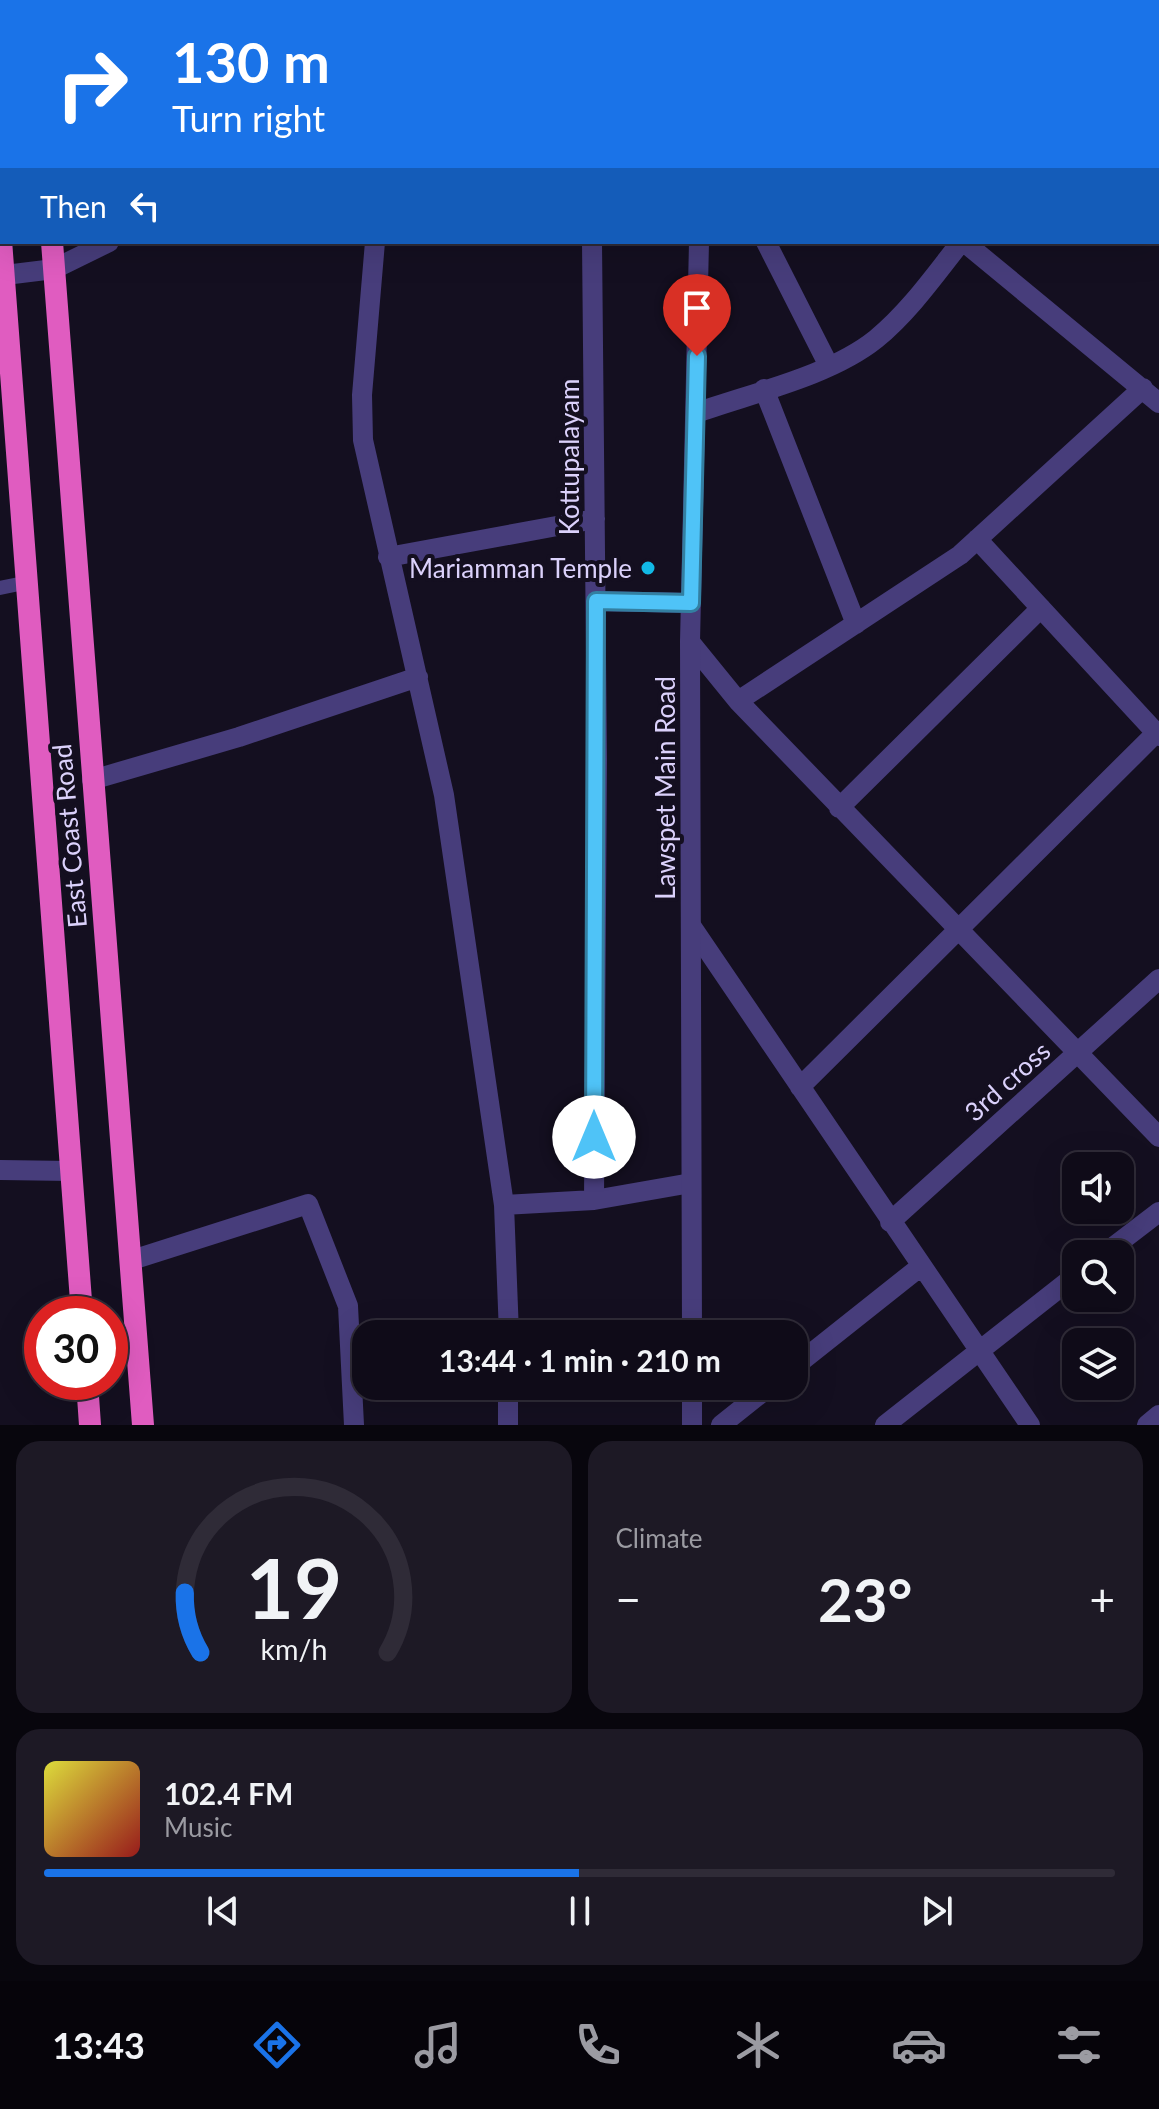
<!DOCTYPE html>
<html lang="en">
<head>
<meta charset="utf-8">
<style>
	body { margin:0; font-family:Lato,sans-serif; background:#1d1925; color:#f1f3f6; height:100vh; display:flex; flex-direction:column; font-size:30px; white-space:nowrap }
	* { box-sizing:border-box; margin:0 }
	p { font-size:26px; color:#9b9ba2 }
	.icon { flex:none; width:44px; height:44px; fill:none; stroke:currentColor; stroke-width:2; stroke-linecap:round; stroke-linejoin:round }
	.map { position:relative; height:1425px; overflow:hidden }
	.sheet { display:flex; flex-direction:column; gap:16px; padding:16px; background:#08060d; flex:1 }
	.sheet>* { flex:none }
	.guide { position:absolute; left:0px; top:0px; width:1160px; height:244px; box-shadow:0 8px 32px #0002,0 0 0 2px #2f2b37; background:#1a73e8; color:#fff; overflow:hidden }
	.buttons { position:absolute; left:1062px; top:1152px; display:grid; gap:16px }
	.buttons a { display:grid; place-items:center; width:72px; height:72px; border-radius:16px; background:#0f0b18; box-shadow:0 8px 32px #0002,0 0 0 2px #2f2b37; font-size:40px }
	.speed { position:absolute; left:24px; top:1296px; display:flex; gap:16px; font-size:40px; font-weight:700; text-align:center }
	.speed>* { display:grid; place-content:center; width:104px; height:104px; border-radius:50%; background:#0f0b18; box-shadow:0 8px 32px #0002,0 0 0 2px #2f2b37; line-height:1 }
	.speed .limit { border:12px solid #d22; background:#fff; color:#111 }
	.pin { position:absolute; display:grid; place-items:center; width:68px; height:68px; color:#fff; margin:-82px -34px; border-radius:50% 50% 50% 0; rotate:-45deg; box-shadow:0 0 8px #0007 }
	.pin .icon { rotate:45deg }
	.me { position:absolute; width:88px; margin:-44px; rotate:0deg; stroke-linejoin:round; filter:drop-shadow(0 0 6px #0008) }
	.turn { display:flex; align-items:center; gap:28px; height:168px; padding:0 40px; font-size:36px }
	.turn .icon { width:104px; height:104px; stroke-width:2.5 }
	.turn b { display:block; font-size:56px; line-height:68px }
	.then { display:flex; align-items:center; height:76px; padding:0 40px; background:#0003; gap:16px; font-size:30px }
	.big { font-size:60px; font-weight:700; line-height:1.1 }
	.sheet .card { flex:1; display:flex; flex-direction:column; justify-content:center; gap:12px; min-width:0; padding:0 28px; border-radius:24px; background:#1d1925 }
	.sheet .dial { align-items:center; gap:0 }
	.dial svg { height:208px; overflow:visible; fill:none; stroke:#2f2b37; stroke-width:7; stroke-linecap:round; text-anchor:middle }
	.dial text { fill:#f1f3f6; stroke:none }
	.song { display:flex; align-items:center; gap:24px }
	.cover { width:96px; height:96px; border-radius:12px; background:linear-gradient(135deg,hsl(60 70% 55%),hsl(0 70% 35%)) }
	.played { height:8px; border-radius:4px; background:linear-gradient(90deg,#1a73e8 50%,#2f2b37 50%) }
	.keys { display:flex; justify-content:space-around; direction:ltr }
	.heat { display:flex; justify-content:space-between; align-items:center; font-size:44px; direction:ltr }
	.sheet .tiles { flex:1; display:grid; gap:16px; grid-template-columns:1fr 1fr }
	.card:last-child { grid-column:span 2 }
	.trip { position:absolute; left:352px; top:1320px; width:456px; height:80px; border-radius:24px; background:#0f0b18; box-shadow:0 8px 32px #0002,0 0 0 2px #2f2b37; font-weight:700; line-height:80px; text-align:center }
	.dock { display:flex; height:128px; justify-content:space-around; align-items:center; background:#06040a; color:#9b9ba2 }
	.dock .icon { width:56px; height:56px }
	.dock .current { color:#1a73e8 }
	.dock b { font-size:36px; color:#f1f3f6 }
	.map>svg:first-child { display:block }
</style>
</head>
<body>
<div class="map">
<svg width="1159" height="1425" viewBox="0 0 1159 1425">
	<rect width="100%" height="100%" fill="#140f20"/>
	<path fill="#281c3f" stroke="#42306a" stroke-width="2" d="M 104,0 L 295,0 L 102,2 Z"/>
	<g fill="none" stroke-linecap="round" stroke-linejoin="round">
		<path stroke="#473d7b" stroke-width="14" d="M 0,588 L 24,583"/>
		<path stroke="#473d7b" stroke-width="20" d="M 216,0 L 218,2
			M 581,0 L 582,2
			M 86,2 L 89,0
			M 112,2 L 114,0
			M 375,242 L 362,395 L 363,440 L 444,795 L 504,1205 L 509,1334
			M 592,242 L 597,759 L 594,1200
			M 766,242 L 829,366
			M 964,242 L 1159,403
			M 764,389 L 856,624
			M 696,413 C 752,393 830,376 876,339 C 909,312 935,275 961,242
			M 977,539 L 1159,736
			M 388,557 L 595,519
			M 596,601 L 691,603
			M 690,642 L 738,701 L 1159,1137
			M 738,701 L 960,555 L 1143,388
			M 92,780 L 239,737 L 418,677
			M 839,808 L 1041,608
			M 692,927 L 1030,1425
			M 800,1087 L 1156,733
			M 0,1170 L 71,1171
			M 504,1205 L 594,1200 L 691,1183
			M 890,1222 L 1159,979
			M 1104,1254 L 1159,1212
			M 132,1260 L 308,1204 L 348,1306 L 354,1425
			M 794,1367 L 920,1267
			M 508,1425 L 508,1386
			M 721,1425 L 770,1386
			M 885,1425 L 1076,1275
			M 1147,1425 L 1159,1415"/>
		<path stroke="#473d7b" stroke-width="20" d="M 534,2 L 538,0
			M 696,2 L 696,0
			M 5,275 L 54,269 L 109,242
			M 692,1334 L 690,642 L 699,242
			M 692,1386 L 692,1425"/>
		<path stroke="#e05cc0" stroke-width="22" d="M 34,0 L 34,2
			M 0,227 L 82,1314
			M 52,242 L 143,1425
			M 87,1382 L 90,1425"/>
	</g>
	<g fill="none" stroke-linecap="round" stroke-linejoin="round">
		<g stroke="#337fa1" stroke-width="20">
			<path id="route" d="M 594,1137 L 596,601 L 691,603 L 697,356"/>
		</g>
		<use href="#route" stroke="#4fc3f7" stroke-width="14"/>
	</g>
	<circle fill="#12b9e6" stroke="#140f20" stroke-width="3" cx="648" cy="568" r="8"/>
	<g text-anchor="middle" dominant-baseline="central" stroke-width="8" stroke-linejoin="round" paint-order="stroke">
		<g font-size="26" fill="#dbd1fb" stroke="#140f20">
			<text transform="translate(569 457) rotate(-90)">Kottupalayam</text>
			<text transform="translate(665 788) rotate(-90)">Lawspet Main Road</text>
			<text transform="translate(69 836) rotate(-95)">East Coast Road</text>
			<text transform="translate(1007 1081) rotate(-42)">3rd cross</text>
		</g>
		<g font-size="26" fill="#dbd1fb" stroke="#140f20" text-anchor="end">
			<text x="632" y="568">Mariamman Temple</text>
		</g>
	</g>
</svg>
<div class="buttons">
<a><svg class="icon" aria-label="sound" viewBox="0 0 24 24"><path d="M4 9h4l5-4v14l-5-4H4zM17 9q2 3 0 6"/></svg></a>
<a><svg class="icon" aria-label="search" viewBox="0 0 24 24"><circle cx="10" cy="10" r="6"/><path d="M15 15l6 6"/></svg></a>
<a><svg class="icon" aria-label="layers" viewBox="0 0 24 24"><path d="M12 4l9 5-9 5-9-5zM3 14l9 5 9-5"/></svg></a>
</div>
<div class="speed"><div class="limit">30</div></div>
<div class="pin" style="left:697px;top:356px;background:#d93025"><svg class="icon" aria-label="arrive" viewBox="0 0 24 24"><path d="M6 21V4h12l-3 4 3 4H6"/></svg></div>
<svg class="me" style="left:594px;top:1137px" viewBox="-20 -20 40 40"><circle r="19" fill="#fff"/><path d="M0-13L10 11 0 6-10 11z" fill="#4fc3f7"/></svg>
<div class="trip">13:44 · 1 min · 210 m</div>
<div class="guide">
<div class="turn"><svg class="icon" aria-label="right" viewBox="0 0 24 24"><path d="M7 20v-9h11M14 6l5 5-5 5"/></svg><div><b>130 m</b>Turn right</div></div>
<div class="then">Then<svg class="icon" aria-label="left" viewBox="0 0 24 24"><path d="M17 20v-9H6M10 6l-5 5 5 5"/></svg></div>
</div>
</div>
<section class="sheet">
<div class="tiles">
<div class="card dial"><svg viewBox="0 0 100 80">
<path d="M14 69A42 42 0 1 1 86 69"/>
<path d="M14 69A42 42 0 0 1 8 46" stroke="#1a73e8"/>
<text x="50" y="56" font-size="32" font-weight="700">19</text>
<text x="50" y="72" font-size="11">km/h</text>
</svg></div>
<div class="card"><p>Climate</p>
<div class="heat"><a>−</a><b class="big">23°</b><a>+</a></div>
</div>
<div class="card">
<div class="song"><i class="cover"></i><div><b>102.4 FM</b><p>Music</p></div></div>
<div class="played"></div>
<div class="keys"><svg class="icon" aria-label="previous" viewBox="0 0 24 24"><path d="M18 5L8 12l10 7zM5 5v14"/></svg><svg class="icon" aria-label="pause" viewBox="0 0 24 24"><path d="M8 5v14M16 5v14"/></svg><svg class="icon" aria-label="next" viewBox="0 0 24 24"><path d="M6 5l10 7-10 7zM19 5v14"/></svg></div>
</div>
</div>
</section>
<nav class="dock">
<b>13:43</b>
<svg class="icon current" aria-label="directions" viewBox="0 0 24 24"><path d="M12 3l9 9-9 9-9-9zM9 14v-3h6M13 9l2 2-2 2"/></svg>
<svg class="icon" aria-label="music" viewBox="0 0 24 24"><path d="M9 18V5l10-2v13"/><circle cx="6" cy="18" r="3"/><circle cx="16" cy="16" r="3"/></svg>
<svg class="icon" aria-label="phone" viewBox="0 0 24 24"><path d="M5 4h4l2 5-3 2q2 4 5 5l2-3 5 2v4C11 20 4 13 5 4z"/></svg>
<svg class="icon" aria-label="climate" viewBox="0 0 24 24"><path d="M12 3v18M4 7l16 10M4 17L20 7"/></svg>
<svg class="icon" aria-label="car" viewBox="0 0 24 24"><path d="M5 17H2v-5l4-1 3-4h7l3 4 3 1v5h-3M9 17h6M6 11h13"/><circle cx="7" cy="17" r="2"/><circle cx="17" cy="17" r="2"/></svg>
<svg class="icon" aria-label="filters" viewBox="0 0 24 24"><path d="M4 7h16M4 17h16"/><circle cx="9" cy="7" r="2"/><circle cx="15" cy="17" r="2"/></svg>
</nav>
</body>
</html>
